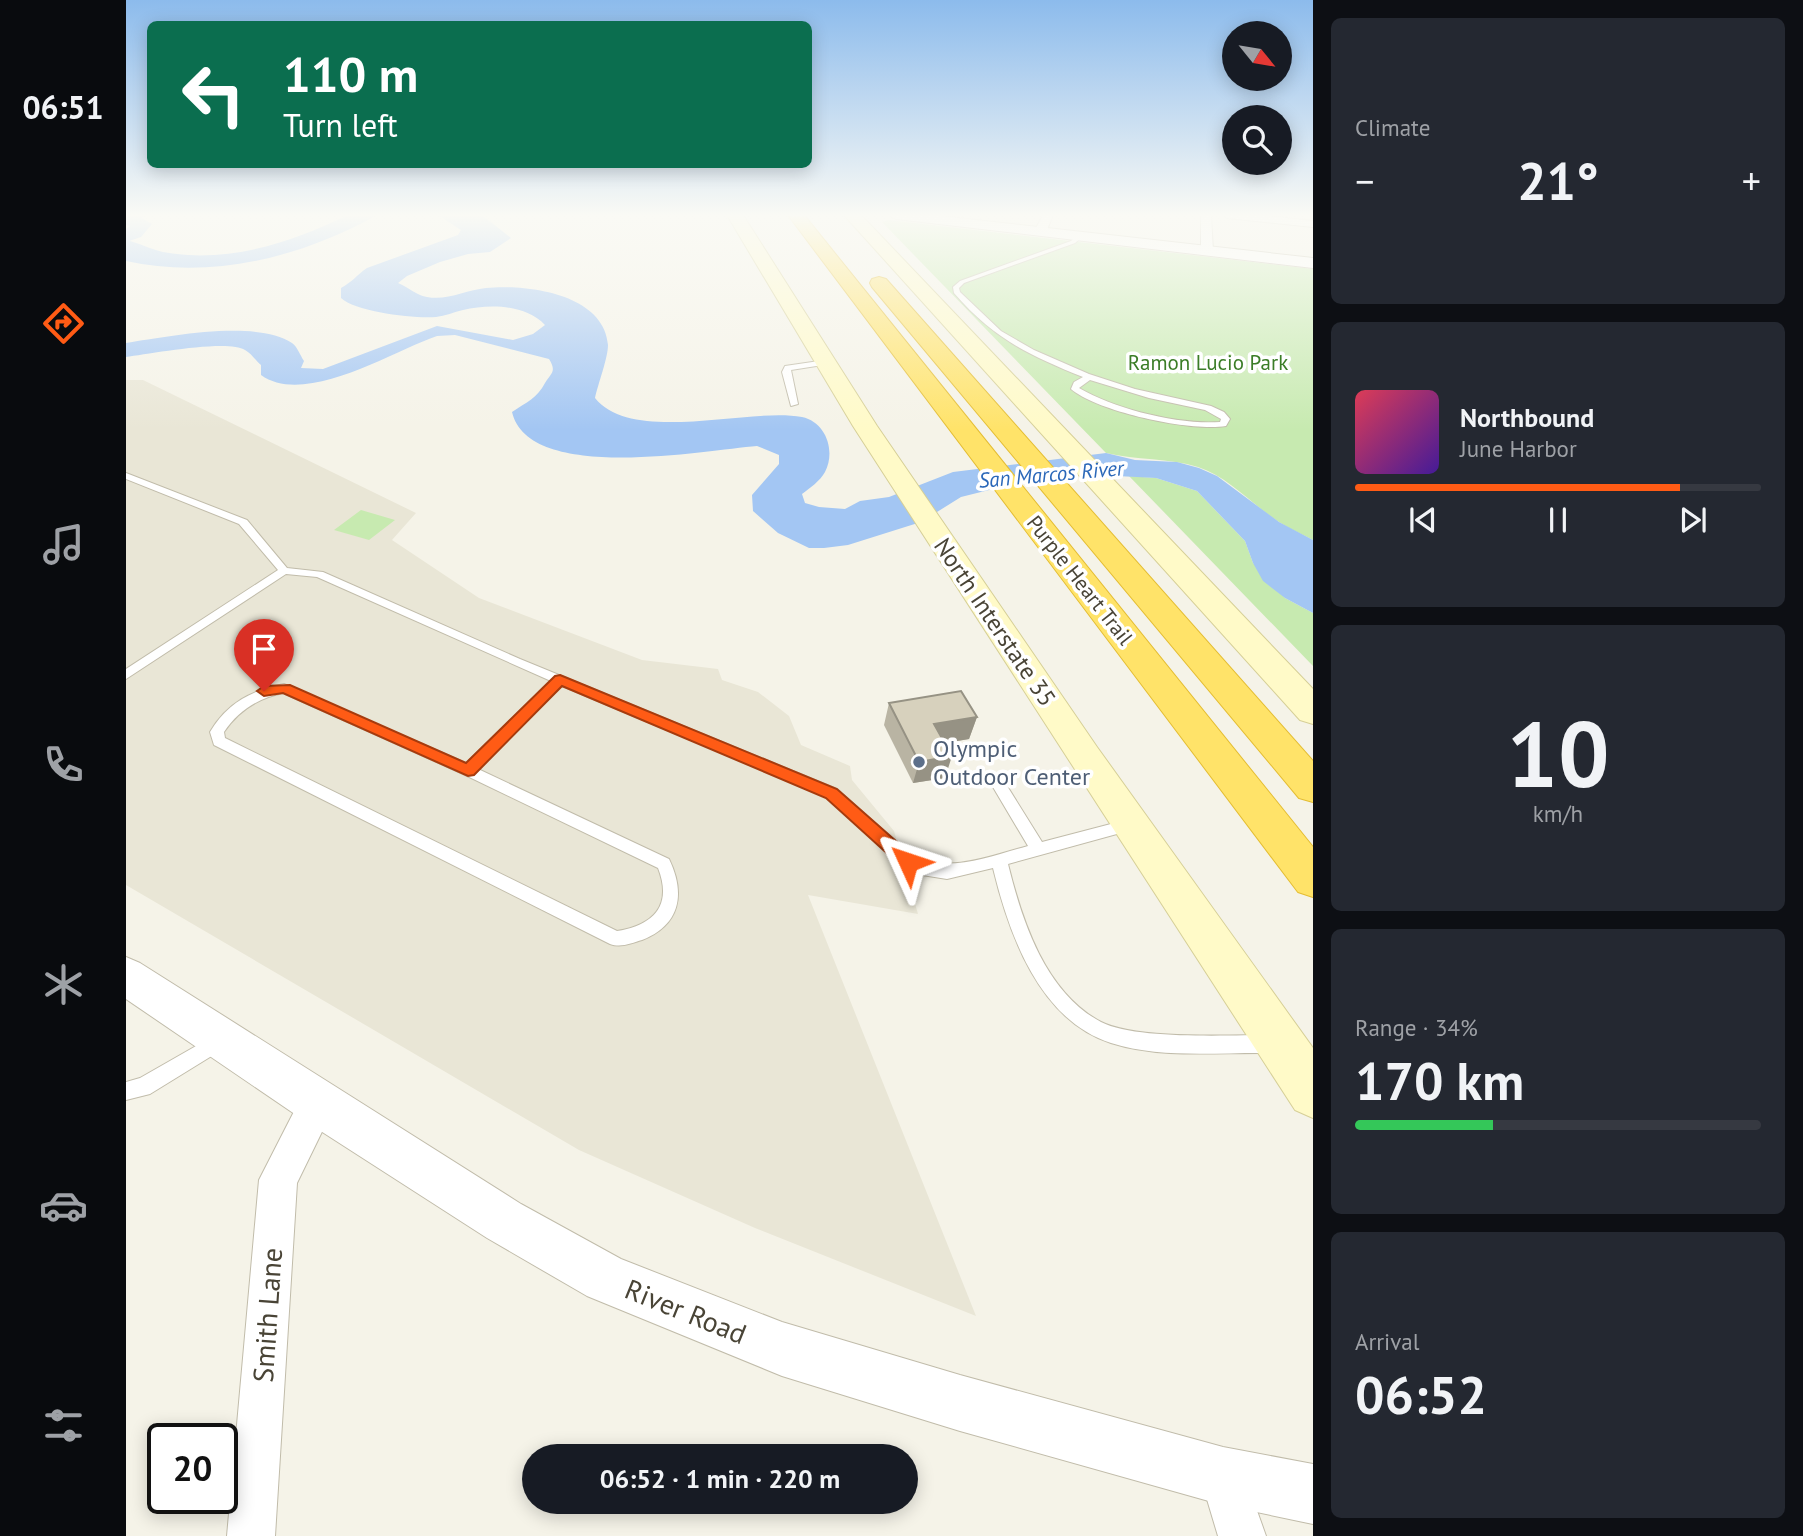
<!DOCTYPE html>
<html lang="en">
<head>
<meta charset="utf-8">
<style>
	body { margin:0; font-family:"PT Sans",sans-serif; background:#242831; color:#f1f3f6; height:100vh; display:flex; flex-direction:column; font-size:26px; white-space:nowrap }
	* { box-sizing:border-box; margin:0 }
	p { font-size:23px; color:#9ea1a6 }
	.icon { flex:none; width:38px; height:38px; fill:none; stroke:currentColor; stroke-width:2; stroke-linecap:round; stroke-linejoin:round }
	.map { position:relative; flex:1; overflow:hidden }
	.panel { display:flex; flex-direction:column; gap:18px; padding:18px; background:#0d0f14; width:490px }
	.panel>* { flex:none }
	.hud { position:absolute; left:21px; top:21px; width:665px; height:147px; border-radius:10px; box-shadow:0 4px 18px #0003; background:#0b6e4f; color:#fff; overflow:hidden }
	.needle { width:46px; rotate:120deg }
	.fabs { position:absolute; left:1096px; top:21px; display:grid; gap:14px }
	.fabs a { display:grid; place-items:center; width:70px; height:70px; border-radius:50%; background:#171b24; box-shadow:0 4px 18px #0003; font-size:35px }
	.speed { position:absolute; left:21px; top:1423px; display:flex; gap:14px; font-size:35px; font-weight:700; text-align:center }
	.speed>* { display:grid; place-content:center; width:91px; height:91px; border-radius:50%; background:#171b24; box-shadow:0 4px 18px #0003; line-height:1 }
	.speed .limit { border:4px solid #111; border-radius:10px; background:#fff; color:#111 }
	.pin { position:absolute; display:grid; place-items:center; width:60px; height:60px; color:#fff; margin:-72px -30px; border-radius:50% 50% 50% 0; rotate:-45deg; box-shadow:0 0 7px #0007 }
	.pin .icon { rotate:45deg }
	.me { position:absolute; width:77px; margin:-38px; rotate:312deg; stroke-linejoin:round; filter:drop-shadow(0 0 5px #0008) }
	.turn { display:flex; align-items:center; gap:24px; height:147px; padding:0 21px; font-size:32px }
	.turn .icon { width:91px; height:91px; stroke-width:2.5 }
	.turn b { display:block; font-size:49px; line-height:60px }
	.big { font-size:52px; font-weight:700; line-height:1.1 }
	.panel .widget { flex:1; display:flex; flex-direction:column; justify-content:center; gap:10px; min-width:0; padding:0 24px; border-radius:10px; background:#242831 }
	.panel .dial { align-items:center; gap:0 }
	.dial b { font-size:91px; line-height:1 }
	.song { display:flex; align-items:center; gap:21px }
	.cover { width:84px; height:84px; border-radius:10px; background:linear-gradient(135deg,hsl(350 70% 55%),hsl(260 70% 35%)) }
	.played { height:7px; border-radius:4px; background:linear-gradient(90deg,#ff5b15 80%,#363941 80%) }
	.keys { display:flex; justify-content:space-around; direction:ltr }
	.heat { display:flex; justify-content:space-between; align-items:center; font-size:38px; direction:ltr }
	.charge { height:10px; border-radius:5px; background:linear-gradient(90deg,#34c759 34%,#363941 0) }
	.trip { position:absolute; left:396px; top:1444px; width:396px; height:70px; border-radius:35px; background:#171b24; box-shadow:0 4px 18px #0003; font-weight:700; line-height:70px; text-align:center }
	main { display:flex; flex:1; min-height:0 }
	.menu { display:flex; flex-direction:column; width:126px; justify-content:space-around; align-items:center; background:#090b0e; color:#9ea1a6 }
	.menu .icon { width:49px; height:49px }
	.menu .on { color:#ff5b15 }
	.menu b { font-size:32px; color:#f1f3f6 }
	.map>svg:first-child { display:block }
</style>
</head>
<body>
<main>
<nav class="menu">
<b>06:51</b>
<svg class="icon on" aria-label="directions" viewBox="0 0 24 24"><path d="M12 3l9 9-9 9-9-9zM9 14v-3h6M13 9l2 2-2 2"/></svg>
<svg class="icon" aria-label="music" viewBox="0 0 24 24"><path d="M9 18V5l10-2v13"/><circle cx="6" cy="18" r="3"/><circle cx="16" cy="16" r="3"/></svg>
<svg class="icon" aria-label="phone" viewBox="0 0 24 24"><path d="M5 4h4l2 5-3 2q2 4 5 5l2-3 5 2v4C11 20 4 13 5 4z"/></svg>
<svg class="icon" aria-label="climate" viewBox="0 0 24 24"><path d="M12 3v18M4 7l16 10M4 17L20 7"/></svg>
<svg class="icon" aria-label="car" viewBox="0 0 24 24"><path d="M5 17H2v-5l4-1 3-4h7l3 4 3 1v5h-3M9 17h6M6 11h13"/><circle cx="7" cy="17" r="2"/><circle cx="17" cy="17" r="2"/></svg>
<svg class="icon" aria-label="filters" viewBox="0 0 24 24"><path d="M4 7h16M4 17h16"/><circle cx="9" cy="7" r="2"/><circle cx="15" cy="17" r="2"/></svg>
</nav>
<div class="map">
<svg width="1187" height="1536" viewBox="0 0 1187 1536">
	<rect width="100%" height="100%" fill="#f5f3e8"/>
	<path fill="#e9e6d6" d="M 0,380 L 17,380 L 290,513 L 266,540 L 353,598 L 516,660 L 592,669 L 596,680 L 632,692 L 663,716 L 675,745 L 724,766 L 726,780 L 768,831 L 792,914 L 682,895 L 850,1316 L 629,1228 L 453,1150 L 0,885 Z"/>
	<path fill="#c7eab0" d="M 763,220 L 1187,269 L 1187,540 C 1176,534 1164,529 1153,522 C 1126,505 1103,477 1072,467 C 1043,458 1010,460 980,453 L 756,222 Z
		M 1003,476 L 1030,478 L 1071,491 L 1119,541 L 1127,563 L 1159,598 L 1187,613 L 1187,666 Z
		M 235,510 L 269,520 L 243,540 L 208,530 Z"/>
	<path fill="#a3c6f3" d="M 222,215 L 251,215 C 176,257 86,280 0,261 L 0,240 C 13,243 24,249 37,252 C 101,264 164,243 222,215 Z
		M 312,215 L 356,215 L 385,238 L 364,252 L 342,254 L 314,262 L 281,276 L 272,283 C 282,287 292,296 301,297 C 321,301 340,290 360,288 C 399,284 478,293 482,345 C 482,358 472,384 469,398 C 507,445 622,407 676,417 C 700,422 710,451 699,472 C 694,481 684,488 676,494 L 679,503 L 693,507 L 719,509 L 734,501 L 763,497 L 827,472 L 980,453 L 1009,460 L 1051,462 L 1073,468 L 1091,476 L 1153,522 L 1187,540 L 1187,613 L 1159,598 L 1137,581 L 1127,563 L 1119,541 L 1071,491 L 1030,478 L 951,474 L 867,489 L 835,497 L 795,522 L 722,545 L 698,548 L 683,548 L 652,533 L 627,511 L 626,495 L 653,464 L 653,455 L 631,446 C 579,450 403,484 386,412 C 401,402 411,398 419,383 C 425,373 431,372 423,359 L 329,335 L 311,336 C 267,351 179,407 135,375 L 135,365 C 130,361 125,353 119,350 C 102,339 23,354 0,357 L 0,343 C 41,337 129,319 166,343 C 171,346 174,355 178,361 L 175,368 L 197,369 L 311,326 L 387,340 L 407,334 L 419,325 C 399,304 363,304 337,310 C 328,312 319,316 310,317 C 289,319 230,312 215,298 L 215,288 C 226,282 231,275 241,268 L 332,235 L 335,230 Z"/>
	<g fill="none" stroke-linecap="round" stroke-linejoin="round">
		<path fill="#a3c6f3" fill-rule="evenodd" d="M 0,215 L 18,215 L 16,218 L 26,224 L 15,237 L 0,242 L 0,229 L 4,226 L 0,225 Z"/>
		<g stroke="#c1bcaa" stroke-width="2">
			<path id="service" d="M 952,235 L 957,236 L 949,243 L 838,283 L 833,288 L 834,292 L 875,331 L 908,350 L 963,374 L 1009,389 L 1085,406 L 1098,412 L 1104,419 L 1100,426 C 1065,432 972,412 945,389 L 948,382 L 957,377 C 902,355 867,338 828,293 L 827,287 L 834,281 L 945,241 ZM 964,380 L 1023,398 L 1079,410 L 1095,419 L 1094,422 C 1052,425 989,409 953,388 Z
				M 700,360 L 703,360 L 703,364 L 665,370 L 672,404 L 665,406 L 656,372 L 659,366 Z
				M 0,473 L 121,520 L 161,568 L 197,572 L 394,659 L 711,789 L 787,857 C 825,873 864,856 902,846 L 861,777 L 863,773 L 873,773 L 916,842 L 1004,819 L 1009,821 L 1011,825 L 1009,829 L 882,864 C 896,921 919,992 975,1022 C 1010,1040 1103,1035 1145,1035 L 1151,1038 L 1154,1044 L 1151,1050 L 1145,1053 C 1093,1052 1035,1059 985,1043 C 913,1020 883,934 867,868 L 821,879 L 796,875 L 777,867 L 701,797 L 436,686 L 352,769 L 543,859 C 560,894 554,925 516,940 C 506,943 495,948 484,944 L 88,745 L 84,732 C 101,703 126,690 158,684 L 340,763 L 425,681 L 191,577 L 160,574 L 0,679 L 0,669 L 152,570 L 113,524 L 0,479 ZM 157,693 L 337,774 L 532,868 C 547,906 527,925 491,931 L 99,738 L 98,732 C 112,711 132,698 157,693 Z
				M 91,1034 L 97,1037 L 100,1043 L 97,1049 L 24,1094 L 0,1100 L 0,1082 L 14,1078 Z"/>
		</g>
		<g stroke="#c1bcaa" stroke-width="2">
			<path id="minor" d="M 917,215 L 927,215 L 920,232 L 914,235 L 908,232 Z
				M 1075,215 L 1085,215 L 1087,251 L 1081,255 L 1075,251 Z
				M 1096,215 L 1132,215 L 1187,221 L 1187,227 L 1101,218 Z
				M 192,1085 L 205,1090 L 210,1103 L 171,1183 L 149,1536 L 101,1536 L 133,1180 L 179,1090 Z
				M 1097,1453 L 1113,1460 L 1140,1536 L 1092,1536 L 1074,1476 L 1081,1460 Z"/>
		</g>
		<g stroke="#c1bcaa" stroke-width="2">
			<path id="tertiary" d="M 763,215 L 806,215 L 1187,258 L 1187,268 L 770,219 Z
				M 0,957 L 14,963 L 395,1204 L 495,1259 L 656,1322 L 834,1375 L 1097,1447 L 1187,1464 L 1187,1524 L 1097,1505 L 834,1431 L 656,1376 L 461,1296 L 361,1238 L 176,1119 L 0,999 Z"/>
		</g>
		<g stroke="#d6cf97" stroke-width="2">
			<path id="secondary" d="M 601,215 L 617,215 L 751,426 L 971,747 L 1187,1048 L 1187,1118 L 1169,1110 L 727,426 Z
				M 718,215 L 735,215 L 1187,689 L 1187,724 L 1174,720 Z"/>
		</g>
		<g stroke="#e4bd33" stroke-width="2">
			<path id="motorway" d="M 662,215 L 678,215 L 1187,847 L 1187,897 L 1172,892 Z
				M 753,277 L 760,279 L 1187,761 L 1187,802 L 1173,798 L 746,287 L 744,283 L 746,279 Z"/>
		</g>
		<use href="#service" fill="#fff" fill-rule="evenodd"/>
		<use href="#minor" fill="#fff" fill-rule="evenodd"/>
		<use href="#tertiary" fill="#fff" fill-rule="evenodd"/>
		<use href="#secondary" fill="#fffac8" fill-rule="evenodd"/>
		<use href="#motorway" fill="#ffe369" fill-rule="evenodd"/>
	</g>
	<path fill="#b9b4a3" d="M 763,703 L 851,717 L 843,739 L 819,743 L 819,778 L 787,783 L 758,725 Z"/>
	<path fill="#969284" d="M 851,717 L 843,739 L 802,746 L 808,724 Z
		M 826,756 L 819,778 L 787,783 L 793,762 Z"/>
	<path fill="#d7d1bd" stroke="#969284" stroke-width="2" d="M 835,691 L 851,717 L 808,724 L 826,756 L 793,762 L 763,703 Z"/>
	<linearGradient id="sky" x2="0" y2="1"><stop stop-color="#8cbbec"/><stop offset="0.5" stop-color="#fafaf5"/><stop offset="1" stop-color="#fafaf5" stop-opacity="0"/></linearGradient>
	<rect width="1187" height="430" fill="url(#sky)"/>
	<path fill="#ff5b15" stroke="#a63b0e" stroke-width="2" d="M 434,675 L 711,789 L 788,857 L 791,862 L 788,867 L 782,870 L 776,867 L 700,798 L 436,686 L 348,775 L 342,776 L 157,693 L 138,696 L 131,691 L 138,686 L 164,685 L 340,763 L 429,676 Z"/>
	<circle fill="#5c6f8a" stroke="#fff" stroke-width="2.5" cx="793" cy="762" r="7"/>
	<g text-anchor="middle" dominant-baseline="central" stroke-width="7" stroke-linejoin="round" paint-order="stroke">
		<g font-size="21" fill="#3b7d27" stroke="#fff">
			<text x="1082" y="362">Ramon Lucio Park</text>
		</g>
		<g font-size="21" font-style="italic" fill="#2b68b9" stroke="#fff">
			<text transform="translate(925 474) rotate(-5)">San Marcos River</text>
		</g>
		<g font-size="21" fill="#494436" stroke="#fff">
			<text transform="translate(954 580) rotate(52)">Purple Heart Trail</text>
		</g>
		<g font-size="24" fill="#494436" stroke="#fff">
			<text transform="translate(869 622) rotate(56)">North Interstate 35</text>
		</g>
		<g font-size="24" fill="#4e5e75" stroke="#fff" text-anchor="start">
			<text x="807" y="748">Olympic<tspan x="807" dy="28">Outdoor Center</tspan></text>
		</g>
		<g font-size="28" fill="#494436" stroke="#fff">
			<text transform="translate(560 1311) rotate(22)">River Road</text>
			<text transform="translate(141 1315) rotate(-86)">Smith Lane</text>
		</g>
	</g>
</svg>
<div class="fabs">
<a><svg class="needle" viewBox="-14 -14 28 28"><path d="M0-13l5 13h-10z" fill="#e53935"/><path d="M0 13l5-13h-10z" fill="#9ea1a6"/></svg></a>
<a><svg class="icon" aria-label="search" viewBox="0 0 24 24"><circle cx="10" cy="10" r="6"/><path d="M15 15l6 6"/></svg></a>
</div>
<div class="speed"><div class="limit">20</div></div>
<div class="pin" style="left:138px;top:691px;background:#d93025"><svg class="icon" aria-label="arrive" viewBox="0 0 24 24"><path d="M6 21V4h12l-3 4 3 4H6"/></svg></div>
<svg class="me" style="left:782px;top:862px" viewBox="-20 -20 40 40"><path d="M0-17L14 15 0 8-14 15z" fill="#ff5b15" stroke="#fff" stroke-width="4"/></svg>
<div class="trip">06:52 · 1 min · 220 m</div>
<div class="hud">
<div class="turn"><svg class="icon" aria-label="left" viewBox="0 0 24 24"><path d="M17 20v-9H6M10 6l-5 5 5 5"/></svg><div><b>110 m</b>Turn left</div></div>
</div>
</div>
<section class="panel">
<div class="widget"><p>Climate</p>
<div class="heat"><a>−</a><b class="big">21°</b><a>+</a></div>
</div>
<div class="widget">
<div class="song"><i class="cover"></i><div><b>Northbound</b><p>June Harbor</p></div></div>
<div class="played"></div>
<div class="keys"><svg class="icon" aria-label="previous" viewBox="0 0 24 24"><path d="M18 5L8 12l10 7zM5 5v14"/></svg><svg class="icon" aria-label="pause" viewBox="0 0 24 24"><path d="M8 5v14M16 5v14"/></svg><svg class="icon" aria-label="next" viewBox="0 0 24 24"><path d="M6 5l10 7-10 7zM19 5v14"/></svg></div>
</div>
<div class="widget dial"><b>10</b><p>km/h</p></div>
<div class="widget"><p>Range · 34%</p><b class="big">170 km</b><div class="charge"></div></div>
<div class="widget"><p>Arrival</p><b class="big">06:52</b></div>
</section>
</main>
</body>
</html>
